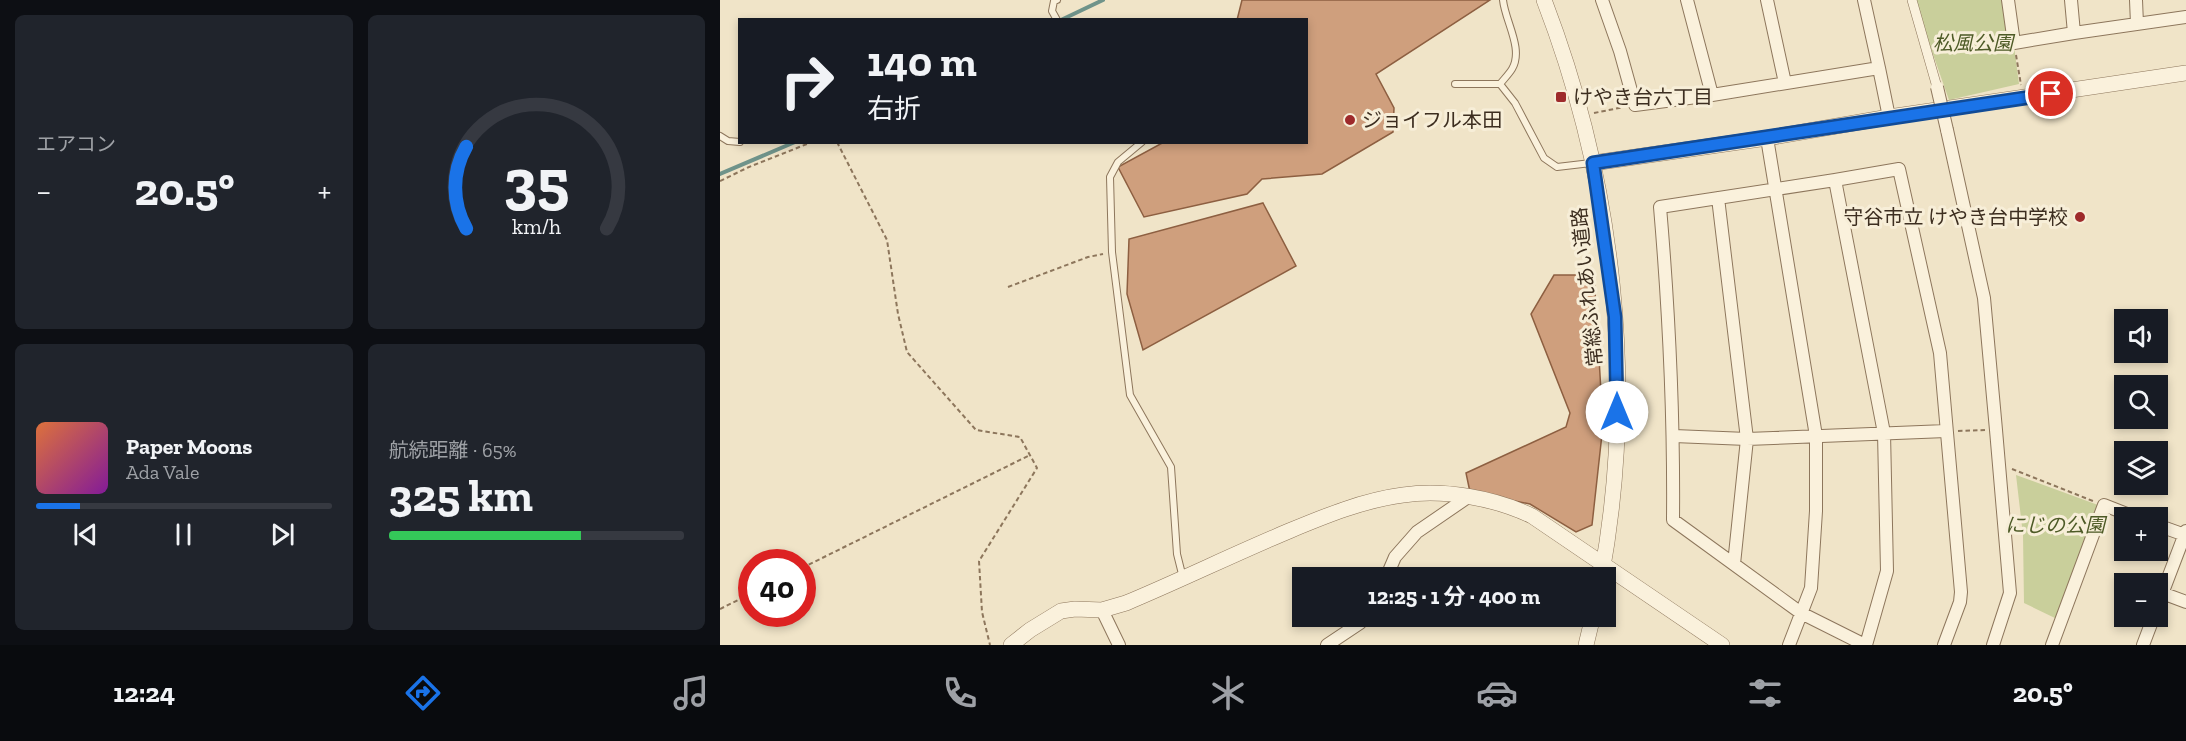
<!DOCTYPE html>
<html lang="ja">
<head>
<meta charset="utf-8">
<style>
	body { margin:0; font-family:"Zilla Slab","Noto Sans JP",serif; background:#20242c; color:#f1f3f6; height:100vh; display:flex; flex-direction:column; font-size:22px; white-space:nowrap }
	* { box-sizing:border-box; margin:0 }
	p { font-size:20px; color:#9ea1a6 }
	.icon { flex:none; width:33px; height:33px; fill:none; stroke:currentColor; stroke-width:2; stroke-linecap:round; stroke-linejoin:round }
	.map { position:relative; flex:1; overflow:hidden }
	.panel { display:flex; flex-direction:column; gap:15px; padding:15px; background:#0d0f14; width:720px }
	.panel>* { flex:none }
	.hud { position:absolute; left:18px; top:18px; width:570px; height:126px; border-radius:0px; box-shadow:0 3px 9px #0003; background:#171b24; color:#f1f3f6; overflow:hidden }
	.fabs { position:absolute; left:1394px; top:309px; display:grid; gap:12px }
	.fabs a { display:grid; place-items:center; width:54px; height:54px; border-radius:0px; background:#171b24; box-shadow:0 3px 9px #0003; font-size:30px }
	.speed { position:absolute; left:18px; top:549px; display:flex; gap:12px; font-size:30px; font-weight:700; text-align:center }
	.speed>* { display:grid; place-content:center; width:78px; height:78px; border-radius:50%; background:#171b24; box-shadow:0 3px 9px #0003; line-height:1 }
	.speed .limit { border:9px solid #d22; background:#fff; color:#111 }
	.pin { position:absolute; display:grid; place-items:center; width:51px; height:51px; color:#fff; margin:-26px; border:3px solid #fff; border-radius:50%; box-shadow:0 2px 6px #0007 }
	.me { position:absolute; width:66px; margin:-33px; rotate:0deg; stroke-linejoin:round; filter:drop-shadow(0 0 4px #0008) }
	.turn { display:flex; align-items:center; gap:21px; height:126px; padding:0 30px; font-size:27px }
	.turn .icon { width:78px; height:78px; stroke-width:2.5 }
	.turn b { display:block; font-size:42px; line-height:51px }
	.big { font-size:45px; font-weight:700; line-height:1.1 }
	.panel .widget { flex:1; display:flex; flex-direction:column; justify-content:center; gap:9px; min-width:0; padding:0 21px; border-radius:9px; background:#20242c }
	.panel .dial { align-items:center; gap:0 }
	.dial svg { height:156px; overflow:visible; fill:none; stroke:#363941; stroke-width:7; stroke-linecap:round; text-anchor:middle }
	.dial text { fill:#f1f3f6; stroke:none }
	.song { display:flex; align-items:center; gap:18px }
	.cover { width:72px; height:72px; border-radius:9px; background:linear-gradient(135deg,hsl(20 70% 55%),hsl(290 70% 35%)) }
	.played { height:6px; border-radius:3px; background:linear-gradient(90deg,#1a73e8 15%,#363941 15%) }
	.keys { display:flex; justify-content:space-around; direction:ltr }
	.heat { display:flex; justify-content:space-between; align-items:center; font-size:33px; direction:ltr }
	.charge { height:9px; border-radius:4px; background:linear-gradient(90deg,#34c759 65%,#363941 0) }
	.panel .tiles { flex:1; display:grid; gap:15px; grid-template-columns:repeat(2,1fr) }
	.trip { position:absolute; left:572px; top:567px; width:324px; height:60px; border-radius:0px; background:#171b24; box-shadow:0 3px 9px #0003; font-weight:700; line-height:60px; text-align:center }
	.tab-bar { display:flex; height:96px; justify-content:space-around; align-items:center; background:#090b0e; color:#9ea1a6 }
	.tab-bar .icon { width:42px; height:42px }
	.tab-bar .current { color:#1a73e8 }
	.tab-bar b { font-size:27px; color:#f1f3f6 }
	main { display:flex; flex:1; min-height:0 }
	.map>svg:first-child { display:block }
</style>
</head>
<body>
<main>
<section class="panel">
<div class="tiles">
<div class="widget"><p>エアコン</p>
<div class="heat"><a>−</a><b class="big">20.5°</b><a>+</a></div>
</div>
<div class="widget dial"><svg viewBox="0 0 100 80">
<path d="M14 69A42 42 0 1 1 86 69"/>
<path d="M14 69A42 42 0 0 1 14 27" stroke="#1a73e8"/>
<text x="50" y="56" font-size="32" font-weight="700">35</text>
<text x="50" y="72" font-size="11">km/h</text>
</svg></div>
<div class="widget">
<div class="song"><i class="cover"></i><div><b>Paper Moons</b><p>Ada Vale</p></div></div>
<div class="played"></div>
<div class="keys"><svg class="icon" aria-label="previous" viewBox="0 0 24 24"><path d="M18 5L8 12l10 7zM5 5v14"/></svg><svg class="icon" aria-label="pause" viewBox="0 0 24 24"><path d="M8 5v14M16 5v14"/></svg><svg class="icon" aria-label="next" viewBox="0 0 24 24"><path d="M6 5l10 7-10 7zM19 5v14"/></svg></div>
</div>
<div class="widget"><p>航続距離 · 65%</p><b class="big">325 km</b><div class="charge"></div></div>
</div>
</section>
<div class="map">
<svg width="1466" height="645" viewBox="0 0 1466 645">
	<rect width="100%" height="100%" fill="#f0e4c8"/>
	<path fill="#c9cf9b" d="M 1194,0 L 1288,0 L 1299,84 L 1229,100 Z
		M 1296,475 L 1378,505 L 1337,619 L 1304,603 L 1303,535 Z"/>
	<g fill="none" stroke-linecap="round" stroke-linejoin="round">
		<path stroke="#6f938a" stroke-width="4" d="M 341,20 L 383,0
			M 0,174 L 75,142"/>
	</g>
	<path fill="#cf9f7d" stroke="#8d5f41" stroke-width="1.5" d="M 522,0 L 770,0 L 656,74 L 674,108 L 673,132 L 602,174 L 542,179 L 527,194 L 424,217 L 398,167 L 444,142 L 586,142 L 586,20 L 517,20 Z
		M 543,203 L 576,266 L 423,350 L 407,294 L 409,239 Z
		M 834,275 L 874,275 L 883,425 L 872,525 L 856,532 L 810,504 L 750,492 L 746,473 L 846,427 L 850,413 L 811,314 Z"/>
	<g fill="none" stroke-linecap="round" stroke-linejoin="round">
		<g stroke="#8d765c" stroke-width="8">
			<path id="service" d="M 337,20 L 332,11 L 334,1 L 337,0
				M 735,84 L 780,84 L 795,103 L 824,158 L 837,167 L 871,163
				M 780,84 C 784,79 789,74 792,69 C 804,49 785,21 783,0
				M 0,136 L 8,141 L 20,142
				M 422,142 L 398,162 L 390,177 L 392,252 L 410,395 L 451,467 L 457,554 L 463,578"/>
		</g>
		<g stroke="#8d765c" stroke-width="10">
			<path id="pedestrian" d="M 1192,0 L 1217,87"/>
		</g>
		<g stroke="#8d765c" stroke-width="14">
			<path id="minor" d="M 882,0 L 900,51 L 915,105 L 992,95 L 1159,68 L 1169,117
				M 967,0 L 992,95
				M 1047,0 L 1065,83
				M 1144,0 L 1159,68
				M 1288,0 L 1294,43 L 1354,33 L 1466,17
				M 1351,0 L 1354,33
				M 1416,0 L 1417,24
				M 1227,130 L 1264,298 L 1276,430 L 1290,593 L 1273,645
				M 1047,138 L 1096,436 L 1096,511 L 1091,588 L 1069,645
				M 1115,180 L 1164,433 L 1167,571 L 1146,645
				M 998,198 L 1027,439 L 1014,564
				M 954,436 L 1027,439 L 1226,431
				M 1437,525 L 1465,535
				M 666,578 L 675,557 L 697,532 L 748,497
				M 1442,593 L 1466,602
				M 1437,607 L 1466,531
				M 382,610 L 399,645
				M 607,645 L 640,623 L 645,616
				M 1145,645 L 1081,613 L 953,520 C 954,415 949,312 940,207 L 1115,180 L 1179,169 L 1220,353 L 1241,592 L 1240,602 L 1224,645
				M 1332,645 L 1384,505 L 1417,518
				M 1423,645 L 1434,616"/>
		</g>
		<g stroke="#8d765c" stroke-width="16">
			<path id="tertiary" d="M 824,0 C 894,182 917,385 881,578
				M 873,163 L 1047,138 L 1169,117 L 1466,73
				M 291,645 L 310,630 L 341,611 L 355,609 L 382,610 L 406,603 C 461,580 514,554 569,531 C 605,516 644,500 683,495 C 725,489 774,498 812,516 L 1002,645
				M 866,645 L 873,616"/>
		</g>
		<path stroke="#8d765c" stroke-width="2" stroke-dasharray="4.5 3" stroke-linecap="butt" d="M 1296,55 L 1301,85
			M 874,113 L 904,107
			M 117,142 L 167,240 L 178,314 L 187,352 L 256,430 L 300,437 L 317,468 L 259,561 L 262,612 L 270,645
			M 0,181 L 29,167 L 92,142
			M 288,287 L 368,257 L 383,254
			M 1238,431 L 1265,430
			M 1292,469 L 1373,501
			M 82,568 L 310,455
			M 0,609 L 32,593"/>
		<use href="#service" stroke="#faf1dc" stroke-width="6"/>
		<use href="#pedestrian" stroke="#faf1dc" stroke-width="9"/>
		<use href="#minor" stroke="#faf1dc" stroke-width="12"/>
		<use href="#tertiary" stroke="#faf1dc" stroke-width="15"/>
		<g stroke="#8d765c" stroke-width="14" stroke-linecap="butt">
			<path id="minor-bridge" d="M 1217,87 L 1227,130"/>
		</g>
		<use href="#minor-bridge" stroke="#faf1dc" stroke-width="12"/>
	</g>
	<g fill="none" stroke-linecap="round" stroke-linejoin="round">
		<g stroke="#114b97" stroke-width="15">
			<path id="route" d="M 897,412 L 895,317 L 873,163 C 1026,141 1178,116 1331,94"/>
		</g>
		<use href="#route" stroke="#1a73e8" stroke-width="10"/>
	</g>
	<g fill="#9e2a2b" stroke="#f7eed8" stroke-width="2">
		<rect x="835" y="91" width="12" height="12" rx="3"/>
		<circle cx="630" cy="120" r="6"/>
		<circle cx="1360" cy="217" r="6"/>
	</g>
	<g text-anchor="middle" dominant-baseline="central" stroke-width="6" stroke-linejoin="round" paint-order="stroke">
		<g font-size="20" font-style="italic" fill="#4d5a26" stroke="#f7eed8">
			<text x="1253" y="43">松風公園</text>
			<text x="1335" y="525">にじの公園</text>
		</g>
		<g font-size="20" fill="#3d2e20" stroke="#f7eed8" text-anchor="start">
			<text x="853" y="97">けやき台六丁目</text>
			<text x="642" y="120">ジョイフル本田</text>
			<text x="1348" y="217" text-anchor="end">守谷市立 けやき台中学校</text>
		</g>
		<g font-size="20" fill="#3d2e20" stroke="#f7eed8">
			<text transform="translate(867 287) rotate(-96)">常総ふれあい道路</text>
		</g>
	</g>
</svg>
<div class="fabs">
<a><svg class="icon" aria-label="sound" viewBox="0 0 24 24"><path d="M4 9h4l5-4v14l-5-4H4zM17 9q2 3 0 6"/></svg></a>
<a><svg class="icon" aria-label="search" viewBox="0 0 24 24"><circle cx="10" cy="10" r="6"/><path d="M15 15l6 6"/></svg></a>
<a><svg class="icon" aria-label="layers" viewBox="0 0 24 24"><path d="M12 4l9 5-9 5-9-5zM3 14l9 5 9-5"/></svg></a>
<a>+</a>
<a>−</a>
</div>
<div class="speed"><div class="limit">40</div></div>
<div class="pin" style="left:1331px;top:94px;background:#d93025"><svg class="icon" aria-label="arrive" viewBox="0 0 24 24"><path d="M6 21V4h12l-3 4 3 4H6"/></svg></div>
<svg class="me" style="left:897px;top:412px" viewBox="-20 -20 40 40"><circle r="19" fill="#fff"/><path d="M0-13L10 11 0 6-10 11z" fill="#1a73e8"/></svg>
<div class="trip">12:25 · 1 分 · 400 m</div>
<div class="hud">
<div class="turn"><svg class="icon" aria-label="right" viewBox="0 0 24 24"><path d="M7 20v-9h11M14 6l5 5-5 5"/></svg><div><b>140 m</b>右折</div></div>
</div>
</div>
</main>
<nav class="tab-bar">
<b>12:24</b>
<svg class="icon current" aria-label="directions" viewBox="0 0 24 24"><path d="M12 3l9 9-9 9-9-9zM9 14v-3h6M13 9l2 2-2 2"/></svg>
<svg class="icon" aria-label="music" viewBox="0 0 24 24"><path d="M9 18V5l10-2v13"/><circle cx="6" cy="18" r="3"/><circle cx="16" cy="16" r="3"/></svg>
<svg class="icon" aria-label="phone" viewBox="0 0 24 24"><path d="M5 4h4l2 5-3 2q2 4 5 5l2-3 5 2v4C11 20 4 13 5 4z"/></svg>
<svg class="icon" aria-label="climate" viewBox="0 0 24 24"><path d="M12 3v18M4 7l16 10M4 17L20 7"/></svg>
<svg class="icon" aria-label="car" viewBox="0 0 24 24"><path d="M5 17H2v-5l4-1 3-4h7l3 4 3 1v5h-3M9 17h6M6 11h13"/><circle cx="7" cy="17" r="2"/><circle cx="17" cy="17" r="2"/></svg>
<svg class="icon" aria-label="filters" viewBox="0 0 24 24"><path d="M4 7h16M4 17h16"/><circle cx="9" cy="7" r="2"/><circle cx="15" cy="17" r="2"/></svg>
<b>20.5°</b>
</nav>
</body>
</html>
